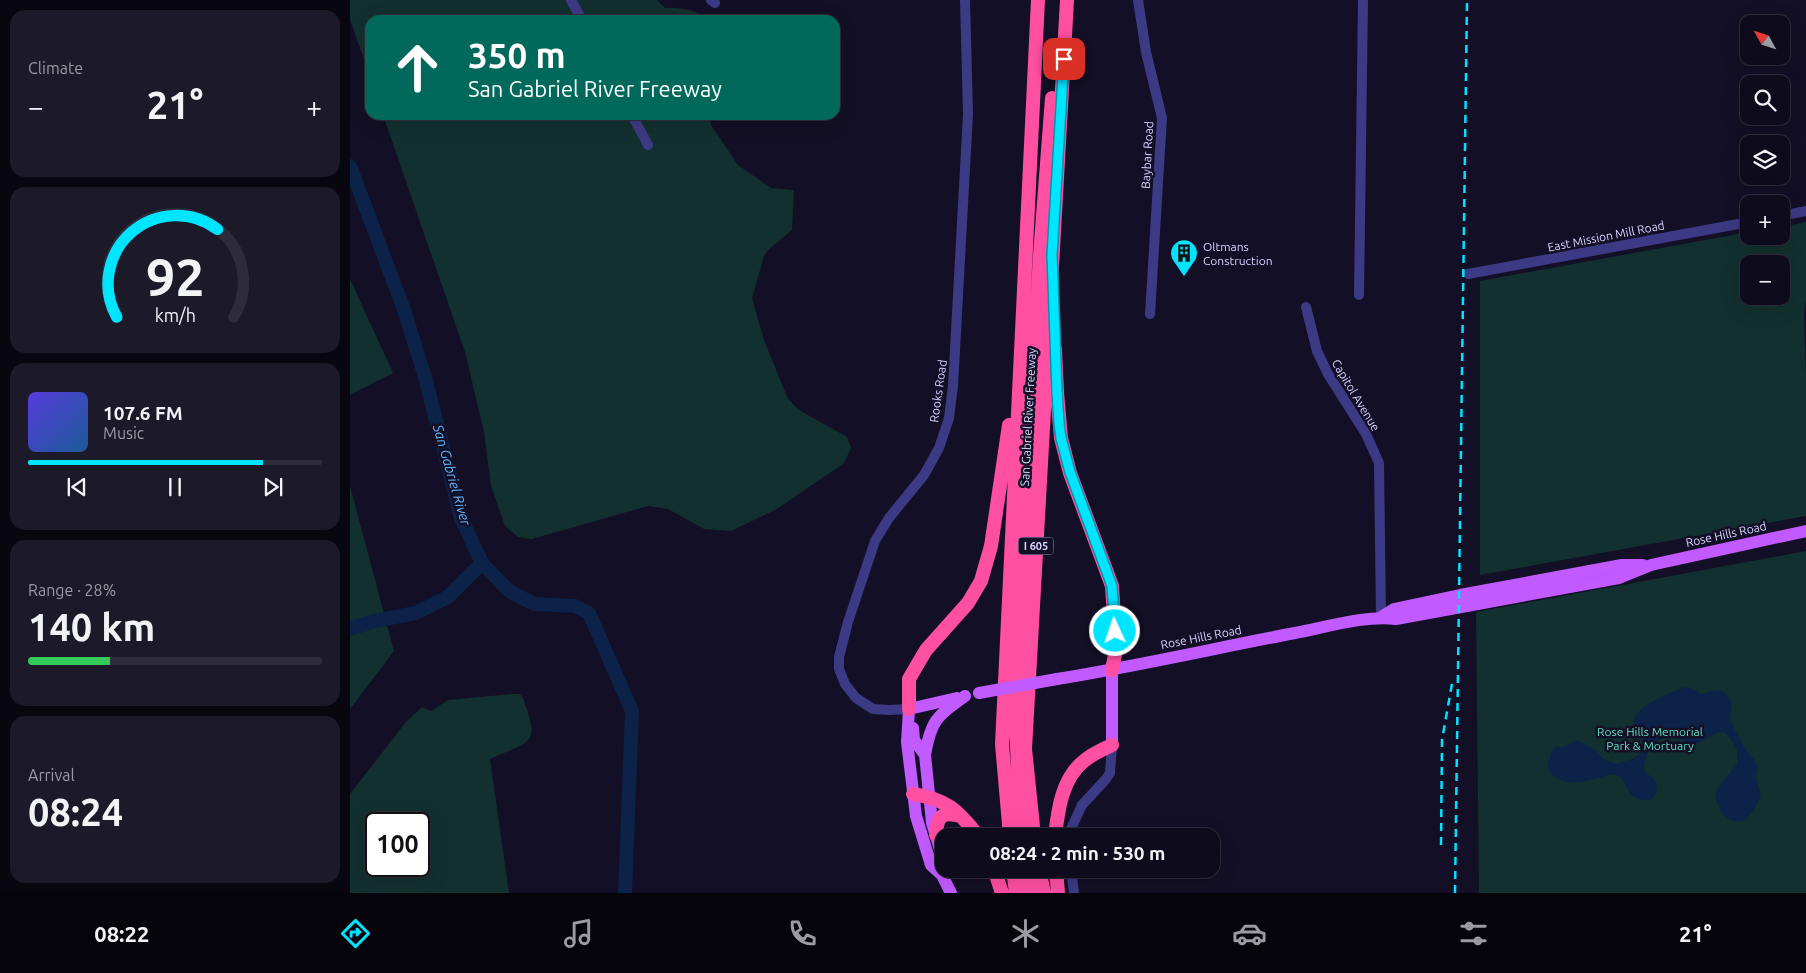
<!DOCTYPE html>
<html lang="en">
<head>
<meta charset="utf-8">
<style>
	body { margin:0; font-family:Ubuntu,sans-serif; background:#1c1929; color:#f1f3f6; height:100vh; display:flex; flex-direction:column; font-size:19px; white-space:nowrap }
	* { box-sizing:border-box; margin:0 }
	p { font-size:16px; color:#9b9ba3 }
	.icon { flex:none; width:28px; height:28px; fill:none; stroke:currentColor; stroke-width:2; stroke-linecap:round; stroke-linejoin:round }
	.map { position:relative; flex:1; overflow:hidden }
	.panel { display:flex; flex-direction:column; gap:10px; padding:10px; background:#08060f; width:350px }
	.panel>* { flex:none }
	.top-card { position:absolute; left:15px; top:15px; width:475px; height:105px; border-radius:15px; box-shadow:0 5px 20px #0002,0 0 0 1px #2e2b3b; background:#00695c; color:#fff; overflow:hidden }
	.needle { width:32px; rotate:310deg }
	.buttons { position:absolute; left:1390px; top:15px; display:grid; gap:10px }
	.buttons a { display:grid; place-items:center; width:50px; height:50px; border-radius:10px; background:#0e0b1c; box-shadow:0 5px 20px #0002,0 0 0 1px #2e2b3b; font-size:25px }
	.speed { position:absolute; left:15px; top:812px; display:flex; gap:10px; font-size:25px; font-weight:700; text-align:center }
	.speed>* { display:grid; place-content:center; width:65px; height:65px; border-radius:50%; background:#0e0b1c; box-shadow:0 5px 20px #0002,0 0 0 1px #2e2b3b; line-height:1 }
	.speed .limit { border:2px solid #111; border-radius:8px; background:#fff; color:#111 }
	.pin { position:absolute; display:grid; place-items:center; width:42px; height:42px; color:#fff; margin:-21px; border-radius:10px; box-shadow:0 2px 8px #0006 }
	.me { position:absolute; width:55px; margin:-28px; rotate:357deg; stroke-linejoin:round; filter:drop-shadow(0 0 4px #0008) }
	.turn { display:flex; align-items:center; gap:18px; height:105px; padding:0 20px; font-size:22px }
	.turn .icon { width:65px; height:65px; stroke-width:2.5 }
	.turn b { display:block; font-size:35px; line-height:42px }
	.big { font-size:38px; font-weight:700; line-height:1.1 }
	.panel .tile { flex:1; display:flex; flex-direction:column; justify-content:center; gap:8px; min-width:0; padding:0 18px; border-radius:15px; background:#1c1929 }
	.panel .dial { align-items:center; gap:0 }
	.dial svg { height:130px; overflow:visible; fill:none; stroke:#2e2b3b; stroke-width:7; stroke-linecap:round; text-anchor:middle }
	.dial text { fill:#f1f3f6; stroke:none }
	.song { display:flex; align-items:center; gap:15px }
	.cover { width:60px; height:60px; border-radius:8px; background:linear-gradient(135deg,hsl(250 70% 55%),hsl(210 70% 35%)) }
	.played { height:5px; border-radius:2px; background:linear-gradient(90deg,#00e5ff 80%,#2e2b3b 80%) }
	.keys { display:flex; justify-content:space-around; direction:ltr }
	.heat { display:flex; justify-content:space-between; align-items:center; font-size:28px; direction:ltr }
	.charge { height:8px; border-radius:4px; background:linear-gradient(90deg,#34c759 28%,#2e2b3b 0) }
	.trip { position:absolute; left:585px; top:828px; width:285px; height:50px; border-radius:15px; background:#0e0b1c; box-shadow:0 5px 20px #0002,0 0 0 1px #2e2b3b; font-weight:700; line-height:50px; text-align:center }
	.dock { display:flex; height:80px; justify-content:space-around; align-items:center; background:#06040b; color:#9b9ba3 }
	.dock .icon { width:35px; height:35px }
	.dock .selected { color:#00e5ff }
	.dock b { font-size:22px; color:#f1f3f6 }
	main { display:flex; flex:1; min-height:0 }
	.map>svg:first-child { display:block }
</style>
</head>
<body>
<main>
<section class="panel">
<div class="tile"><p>Climate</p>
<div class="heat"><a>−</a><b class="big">21°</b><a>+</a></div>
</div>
<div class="tile dial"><svg viewBox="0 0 100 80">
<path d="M14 69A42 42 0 1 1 86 69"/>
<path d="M14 69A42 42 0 0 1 76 15" stroke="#00e5ff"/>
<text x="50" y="56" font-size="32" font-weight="700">92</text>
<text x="50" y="72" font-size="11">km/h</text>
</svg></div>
<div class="tile">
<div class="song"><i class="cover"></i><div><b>107.6 FM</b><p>Music</p></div></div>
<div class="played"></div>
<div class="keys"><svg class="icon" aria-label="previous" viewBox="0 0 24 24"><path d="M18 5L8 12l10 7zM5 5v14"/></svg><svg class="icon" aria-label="pause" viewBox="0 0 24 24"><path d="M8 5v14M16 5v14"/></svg><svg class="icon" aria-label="next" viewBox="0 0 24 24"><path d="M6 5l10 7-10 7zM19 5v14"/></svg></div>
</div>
<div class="tile"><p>Range · 28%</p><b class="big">140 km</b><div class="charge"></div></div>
<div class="tile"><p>Arrival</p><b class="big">08:24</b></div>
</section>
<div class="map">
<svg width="1456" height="893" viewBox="0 0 1456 893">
	<rect width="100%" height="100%" fill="#130f26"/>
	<path fill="#12302f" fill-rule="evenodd" d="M 0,0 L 307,0 L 315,8 C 329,8 346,8 355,20 L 20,20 L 20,77 L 0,19 Z
		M 33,115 L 360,115 L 361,125 L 388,165 L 421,188 L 444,190 L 442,230 L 419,249 L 414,256 L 402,298 L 414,340 L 438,399 L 449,410 L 497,437 L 501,448 L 494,463 L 427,509 L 381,531 L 354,529 L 318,509 L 298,506 L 182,539 L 168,537 L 155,526 L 141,486 L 134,432 L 115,352 Z
		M 1456,222 L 1456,300 L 1454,312 L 1456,375 L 1456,516 L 1130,575 L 1130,281 L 1399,232 L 1399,236 L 1431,236 L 1431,227 ZM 1399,264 L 1431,264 L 1431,296 L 1399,296 Z
		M 0,279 L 43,373 L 0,395 Z
		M 0,486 L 44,651 L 0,709 Z
		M 1456,551 L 1456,893 L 1129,893 L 1126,612 Z
		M 162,694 L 169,694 L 172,696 C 191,745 182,740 140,759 L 159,893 L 0,893 L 0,794 L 56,722 L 72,707 L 81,711 L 98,700 ZM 26,824 L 69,824 L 69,866 L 26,866 Z"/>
	<path fill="#0c2248" d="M 1334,687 L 1343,689 L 1351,694 L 1368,690 L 1375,693 L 1380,699 L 1382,706 L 1380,717 L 1383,726 L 1395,749 L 1405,761 L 1408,769 L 1406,778 L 1411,795 L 1407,805 L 1397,819 L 1389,822 L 1380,820 L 1372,814 L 1365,798 L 1367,789 L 1387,764 L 1387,749 L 1380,738 L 1373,732 C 1362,732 1355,743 1344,743 C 1337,744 1329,738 1322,737 C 1305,734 1293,756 1294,771 C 1305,779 1312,786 1302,799 C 1271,804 1282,778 1264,775 C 1259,774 1253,777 1249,778 C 1234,782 1213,787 1202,774 C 1198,770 1197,765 1199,760 C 1201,755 1201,751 1205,747 L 1214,747 L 1227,740 L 1245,750 L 1255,760 L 1266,764 L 1282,759 L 1291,753 L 1294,744 C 1290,737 1285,730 1284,722 C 1282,707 1321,693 1334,687 Z"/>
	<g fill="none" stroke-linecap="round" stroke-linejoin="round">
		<path stroke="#0c2248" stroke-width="14" d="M 0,166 L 54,310 L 75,377 L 111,518 L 132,563 L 159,591 L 184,604 L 225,606 L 239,613 L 282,711 L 275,893
			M 0,629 L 24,621 L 66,613 L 98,597 L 132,563"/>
		<path stroke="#3d3a85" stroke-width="10" d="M 221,0 L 232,20
			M 361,0 L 365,3
			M 788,0 L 796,52 L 812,118 L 800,314
			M 282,115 L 298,145
			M 1431,216 L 1456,211
			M 1118,274 L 1399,222
			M 1009,295 L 1013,0
			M 956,307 L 967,351 L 978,374 L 1016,434 L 1029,463 L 1031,617
			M 559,709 L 540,710 L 523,709 L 506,698 L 495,684 L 489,669 L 489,657 L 498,622 L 525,541 L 539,518 L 574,475 L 589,448 L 599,418 L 603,386 L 618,114 L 615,0
			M 720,836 L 720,831 L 732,805 L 756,779 L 760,773 L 762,745
			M 721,869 L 724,893"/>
		<path stroke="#c25bff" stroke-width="12" d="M 1031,617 L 1044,609 L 1110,595 L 1272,565 L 1293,565
			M 707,679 C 787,666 866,648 945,633 C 977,627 1015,615 1046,619 L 1269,578 L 1301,565 L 1456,531
			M 559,709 L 557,742 L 566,816 L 581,865 L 592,875 L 601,893
			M 559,709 L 607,698
			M 563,728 L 564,740 L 575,755 L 582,823 L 592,856 L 592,875
			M 762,745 L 762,670
			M 575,755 C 581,720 587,716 615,696"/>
		<path stroke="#ff4fa3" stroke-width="14" d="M 705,349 L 707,392 L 711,438 L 720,473 L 762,586 L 766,649 L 762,670
			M 559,709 L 559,679 L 566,667 L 576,650 L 618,603 L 631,581 L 641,546 L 659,425
			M 563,794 C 596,799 608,810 628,836
			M 586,835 C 587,816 592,811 611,816
			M 660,836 L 652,744 L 688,0
			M 672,836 L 666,729 L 667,667 L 690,255 L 702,98
			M 684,836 L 675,749 L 717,0
			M 705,836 C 708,810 712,778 734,761 C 742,754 752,750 762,745
			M 644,869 L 652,893
			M 663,869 L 666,893
			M 676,869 L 680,893
			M 689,869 L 694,893
			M 706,869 L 708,893"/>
		<path stroke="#00e5ff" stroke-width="2.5" stroke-dasharray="8 6" stroke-linecap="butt" d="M 1091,845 L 1092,740 L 1103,678
			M 1105,893 L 1117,0"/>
		<path stroke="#c25bff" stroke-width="12" d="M 629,693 L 707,679"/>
	</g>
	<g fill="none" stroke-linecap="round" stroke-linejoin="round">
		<g stroke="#0095a6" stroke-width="12">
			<path id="route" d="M 714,59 L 702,255 L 707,392 L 709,423 L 711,438 L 720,472 L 762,586 L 765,631"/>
		</g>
		<use href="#route" stroke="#00e5ff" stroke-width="9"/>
	</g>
	<defs>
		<g id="building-pin" transform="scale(1.4375)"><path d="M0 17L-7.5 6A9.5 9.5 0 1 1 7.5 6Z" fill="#00e5ff" stroke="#130f26"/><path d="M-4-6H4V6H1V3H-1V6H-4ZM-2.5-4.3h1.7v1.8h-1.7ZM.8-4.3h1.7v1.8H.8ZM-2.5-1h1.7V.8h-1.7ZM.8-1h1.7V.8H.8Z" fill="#111"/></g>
	</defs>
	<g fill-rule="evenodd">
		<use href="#building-pin" x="834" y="253"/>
	</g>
	<g text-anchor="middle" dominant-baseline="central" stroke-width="5" stroke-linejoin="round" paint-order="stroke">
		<rect fill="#130f26" stroke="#9e99be" stroke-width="1" x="668.5" y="537.5" width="35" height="17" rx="4"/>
		<g font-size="11" font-weight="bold" fill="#d9d4ff">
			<text x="686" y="546">I 605</text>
		</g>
		<g font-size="12" fill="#d9d4ff" stroke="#130f26">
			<text transform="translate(797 155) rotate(-87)">Baybar Road</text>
			<text transform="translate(1256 236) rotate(-11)">East Mission Mill Road</text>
			<text transform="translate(588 391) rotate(-82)">Rooks Road</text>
			<text transform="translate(1006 395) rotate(59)">Capitol Avenue</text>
			<text transform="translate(678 417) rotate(-87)">San Gabriel River Freeway</text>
			<text transform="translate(1376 534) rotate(-12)">Rose Hills Road</text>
			<text transform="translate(851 637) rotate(-11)">Rose Hills Road</text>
		</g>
		<g font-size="12" fill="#d9d4ff" stroke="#130f26" text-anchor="start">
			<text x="853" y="246">Oltmans<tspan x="853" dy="14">Construction</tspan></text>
		</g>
		<g font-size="12" fill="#5fe0c0" stroke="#130f26">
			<text x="1300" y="731">Rose Hills Memorial<tspan x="1300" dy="14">Park &amp; Mortuary</tspan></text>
		</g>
		<g font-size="14" font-style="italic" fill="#62b6ff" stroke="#130f26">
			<text transform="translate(102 475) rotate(74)">San Gabriel River</text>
		</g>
	</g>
</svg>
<div class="buttons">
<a><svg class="needle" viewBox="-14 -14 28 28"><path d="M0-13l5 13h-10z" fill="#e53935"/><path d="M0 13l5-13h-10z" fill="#9b9ba3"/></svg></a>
<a><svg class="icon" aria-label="search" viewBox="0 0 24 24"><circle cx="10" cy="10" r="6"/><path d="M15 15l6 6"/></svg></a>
<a><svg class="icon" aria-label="layers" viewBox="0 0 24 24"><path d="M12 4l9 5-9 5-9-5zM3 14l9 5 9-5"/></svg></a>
<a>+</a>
<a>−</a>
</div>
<div class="speed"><div class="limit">100</div></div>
<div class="pin" style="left:714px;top:59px;background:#d93025"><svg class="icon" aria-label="arrive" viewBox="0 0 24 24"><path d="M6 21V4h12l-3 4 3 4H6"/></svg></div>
<svg class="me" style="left:765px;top:631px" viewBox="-20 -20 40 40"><circle r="17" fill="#00e5ff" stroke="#fff" stroke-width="3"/><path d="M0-11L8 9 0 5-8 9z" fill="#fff"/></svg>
<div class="trip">08:24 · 2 min · 530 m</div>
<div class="top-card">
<div class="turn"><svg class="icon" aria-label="ahead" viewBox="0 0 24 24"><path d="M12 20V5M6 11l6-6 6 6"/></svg><div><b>350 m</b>San Gabriel River Freeway</div></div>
</div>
</div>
</main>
<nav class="dock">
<b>08:22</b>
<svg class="icon selected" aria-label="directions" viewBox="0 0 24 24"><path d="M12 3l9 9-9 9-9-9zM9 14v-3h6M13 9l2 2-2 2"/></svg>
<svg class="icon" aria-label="music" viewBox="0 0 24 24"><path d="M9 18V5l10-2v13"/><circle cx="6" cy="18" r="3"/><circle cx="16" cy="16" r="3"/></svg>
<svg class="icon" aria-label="phone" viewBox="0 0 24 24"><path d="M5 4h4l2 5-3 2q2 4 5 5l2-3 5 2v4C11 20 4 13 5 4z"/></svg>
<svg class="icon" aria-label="climate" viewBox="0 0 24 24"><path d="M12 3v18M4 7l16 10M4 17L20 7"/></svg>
<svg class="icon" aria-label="car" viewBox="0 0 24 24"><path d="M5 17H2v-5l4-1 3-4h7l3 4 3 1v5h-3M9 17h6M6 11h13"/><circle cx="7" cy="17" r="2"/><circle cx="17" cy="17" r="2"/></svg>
<svg class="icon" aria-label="filters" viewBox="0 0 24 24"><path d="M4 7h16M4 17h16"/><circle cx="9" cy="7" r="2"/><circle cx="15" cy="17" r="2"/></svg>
<b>21°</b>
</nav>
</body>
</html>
